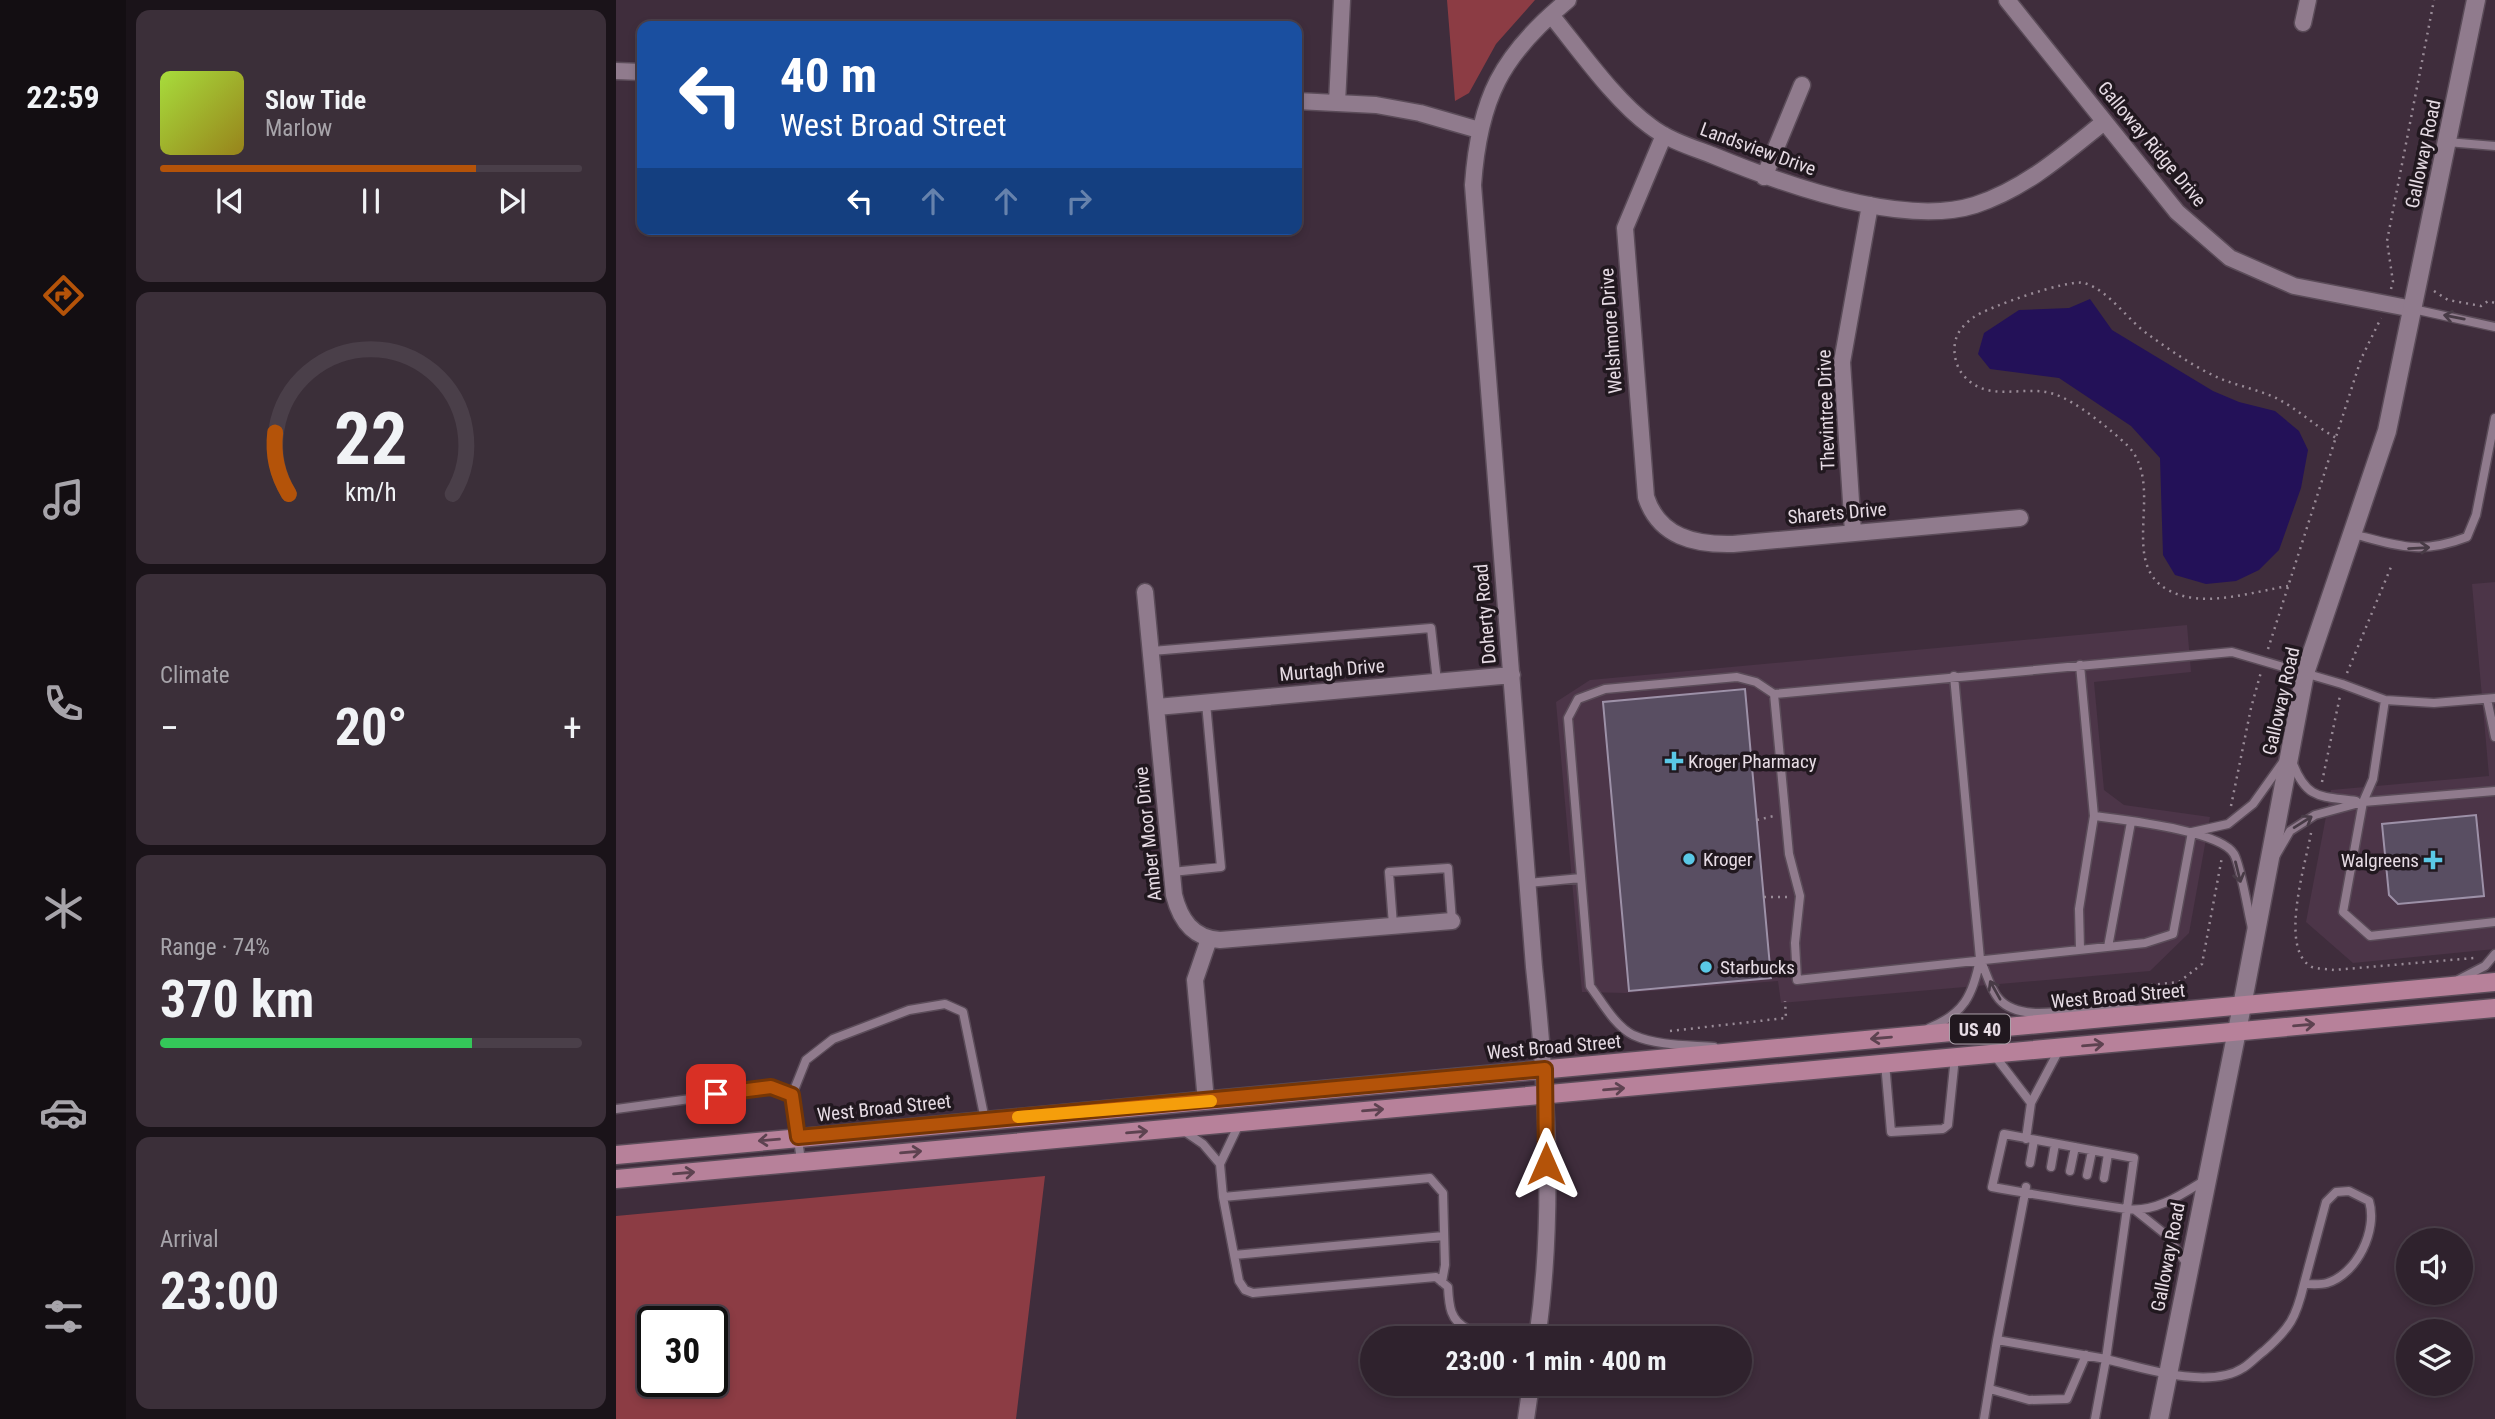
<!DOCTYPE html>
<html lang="en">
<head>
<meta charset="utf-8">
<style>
	body { margin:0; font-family:"Roboto Condensed",sans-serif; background:#3b2f39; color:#f1f3f6; height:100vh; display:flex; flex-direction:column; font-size:26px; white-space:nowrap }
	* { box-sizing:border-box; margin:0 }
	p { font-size:23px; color:#a7a4aa }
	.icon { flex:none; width:38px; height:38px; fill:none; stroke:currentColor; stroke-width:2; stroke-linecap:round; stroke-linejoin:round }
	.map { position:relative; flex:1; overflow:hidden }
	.side { display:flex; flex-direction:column; gap:10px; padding:10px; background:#1a1319; width:490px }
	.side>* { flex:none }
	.banner { position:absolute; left:21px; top:21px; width:665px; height:214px; border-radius:14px; box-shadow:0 4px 10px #0003,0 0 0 2px #4a3f49; background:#1a4fa0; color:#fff; overflow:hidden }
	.controls { position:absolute; left:1780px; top:1228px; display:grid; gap:14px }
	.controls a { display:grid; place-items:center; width:77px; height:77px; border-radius:50%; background:#2f222d; box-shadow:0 4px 10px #0003,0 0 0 2px #4a3f49; font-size:35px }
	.speed { position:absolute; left:21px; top:1306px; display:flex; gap:14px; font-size:35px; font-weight:700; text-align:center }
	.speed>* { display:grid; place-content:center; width:91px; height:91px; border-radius:50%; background:#2f222d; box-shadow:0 4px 10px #0003,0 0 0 2px #4a3f49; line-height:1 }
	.speed .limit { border:4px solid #111; border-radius:10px; background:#fff; color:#111 }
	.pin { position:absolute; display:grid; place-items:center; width:60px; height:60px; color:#fff; margin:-30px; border-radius:14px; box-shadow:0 4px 10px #0006 }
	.me { position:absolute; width:77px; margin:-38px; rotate:0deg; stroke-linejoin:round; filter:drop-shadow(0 0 5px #0008) }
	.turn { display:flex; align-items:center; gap:24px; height:147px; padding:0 28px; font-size:32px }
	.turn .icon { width:91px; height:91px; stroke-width:2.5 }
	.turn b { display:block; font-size:49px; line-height:60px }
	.lanes { display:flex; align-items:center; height:66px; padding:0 28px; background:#0003; justify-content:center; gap:35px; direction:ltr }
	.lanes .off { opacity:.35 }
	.big { font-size:52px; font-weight:700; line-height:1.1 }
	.side .tile { flex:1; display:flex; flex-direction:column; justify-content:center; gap:10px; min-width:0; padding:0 24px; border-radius:14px; background:#3b2f39 }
	.side .dial { align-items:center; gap:0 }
	.dial svg { height:182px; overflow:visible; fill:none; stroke:#4a3f49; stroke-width:7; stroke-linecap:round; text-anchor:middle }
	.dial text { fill:#f1f3f6; stroke:none }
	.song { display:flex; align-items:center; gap:21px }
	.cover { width:84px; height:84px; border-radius:10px; background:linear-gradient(135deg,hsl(80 70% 55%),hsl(50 70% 35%)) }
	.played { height:7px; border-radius:4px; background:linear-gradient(90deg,#b45309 75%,#4a3f49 75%) }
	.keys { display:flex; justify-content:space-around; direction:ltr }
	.heat { display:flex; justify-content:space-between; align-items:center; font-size:38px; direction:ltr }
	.charge { height:10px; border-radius:5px; background:linear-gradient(90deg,#34c759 74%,#4a3f49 0) }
	.trip { position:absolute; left:744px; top:1326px; width:392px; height:70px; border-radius:35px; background:#2f222d; box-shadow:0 4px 10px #0003,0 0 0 2px #4a3f49; font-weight:700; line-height:70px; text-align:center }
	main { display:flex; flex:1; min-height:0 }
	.tabs { display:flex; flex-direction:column; width:126px; justify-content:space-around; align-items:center; background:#130e12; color:#a7a4aa }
	.tabs .icon { width:49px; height:49px }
	.tabs .active { color:#b45309 }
	.tabs b { font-size:32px; color:#f1f3f6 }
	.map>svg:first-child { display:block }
</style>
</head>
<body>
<main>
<nav class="tabs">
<b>22:59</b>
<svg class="icon active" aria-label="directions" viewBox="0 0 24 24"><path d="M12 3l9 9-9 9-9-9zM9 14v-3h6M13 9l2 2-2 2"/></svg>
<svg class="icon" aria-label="music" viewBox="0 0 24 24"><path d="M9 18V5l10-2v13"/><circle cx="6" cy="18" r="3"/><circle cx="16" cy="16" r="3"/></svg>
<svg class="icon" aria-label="phone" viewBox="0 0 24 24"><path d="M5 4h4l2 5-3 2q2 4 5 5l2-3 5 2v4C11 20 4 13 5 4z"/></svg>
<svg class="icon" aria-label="climate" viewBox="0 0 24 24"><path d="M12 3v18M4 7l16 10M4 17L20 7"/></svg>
<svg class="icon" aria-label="car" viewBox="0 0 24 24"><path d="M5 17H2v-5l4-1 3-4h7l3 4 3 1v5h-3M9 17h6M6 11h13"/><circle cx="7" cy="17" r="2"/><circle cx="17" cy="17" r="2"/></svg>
<svg class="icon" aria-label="filters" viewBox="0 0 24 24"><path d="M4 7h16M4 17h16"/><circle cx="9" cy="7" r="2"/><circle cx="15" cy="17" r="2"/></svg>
</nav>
<section class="side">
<div class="tile">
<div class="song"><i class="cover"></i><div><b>Slow Tide</b><p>Marlow</p></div></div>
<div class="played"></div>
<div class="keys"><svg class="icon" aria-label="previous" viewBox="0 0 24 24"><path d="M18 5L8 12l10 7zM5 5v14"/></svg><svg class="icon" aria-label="pause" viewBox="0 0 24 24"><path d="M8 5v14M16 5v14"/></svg><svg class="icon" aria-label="next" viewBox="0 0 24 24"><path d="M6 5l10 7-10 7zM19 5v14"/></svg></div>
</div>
<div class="tile dial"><svg viewBox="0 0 100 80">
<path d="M14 69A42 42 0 1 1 86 69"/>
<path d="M14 69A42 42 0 0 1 8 42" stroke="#b45309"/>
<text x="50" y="56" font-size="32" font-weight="700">22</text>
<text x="50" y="72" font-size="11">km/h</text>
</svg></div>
<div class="tile"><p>Climate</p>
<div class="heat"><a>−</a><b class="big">20°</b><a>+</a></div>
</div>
<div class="tile"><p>Range · 74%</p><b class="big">370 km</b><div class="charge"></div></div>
<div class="tile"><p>Arrival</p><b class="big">23:00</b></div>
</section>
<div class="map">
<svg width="1879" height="1419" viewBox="0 0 1879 1419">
	<rect width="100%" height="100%" fill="#3f2d3c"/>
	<path fill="#4c3548" d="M 1879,582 L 1879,949 L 1737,963 L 1690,922 L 1715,790 L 1873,776 L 1856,584 Z
		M 1571,625 L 1575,672 L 1478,682 L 1488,790 L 1508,805 L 1594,817 L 1573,933 L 1534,971 L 1165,1003 L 1162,981 L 1010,993 L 966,992 L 940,702 L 974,680 Z"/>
	<path fill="#8c3c44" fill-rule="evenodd" d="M 831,0 L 919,0 L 880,44 L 853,93 L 839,101 Z
		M 429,1176 L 400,1419 L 0,1419 L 0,1216 ZM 37,1321 L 96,1321 L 96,1381 L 37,1381 Z"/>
	<path fill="#231158" d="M 1474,299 L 1496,330 L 1597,391 L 1623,402 L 1659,411 L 1683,431 L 1692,450 L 1685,488 L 1663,550 L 1643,570 L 1620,581 L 1590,584 L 1559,575 L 1547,555 L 1544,458 L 1515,426 L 1443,378 L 1374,369 L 1362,354 L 1368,333 L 1403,310 L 1453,308 Z"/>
	<path fill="#594e62" stroke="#9d91a8" stroke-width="2" d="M 1129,689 L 1155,978 L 1013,991 L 987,702 Z
		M 1860,815 L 1868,896 L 1782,904 L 1773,895 L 1766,824 Z"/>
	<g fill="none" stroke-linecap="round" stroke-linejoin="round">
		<g stroke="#5b4c59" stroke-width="11">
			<path id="service" d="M 1831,142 L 1879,146
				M 1797,309 L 1879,327
				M 1737,534 C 1783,546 1804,555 1851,537 L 1860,515 L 1879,418
				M 536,651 L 815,628 L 821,681
				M 1464,665 L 1478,816 L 1463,909 L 1464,949
				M 1871,699 L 1879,737
				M 1677,764 C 1691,800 1705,796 1740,801
				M 1879,791 L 1747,802 L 1727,912 L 1754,936 L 1879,922
				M 1747,802 L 1757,779 L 1769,700
				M 1478,816 C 1506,820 1604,830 1618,854 C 1625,866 1632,912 1636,928
				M 1576,832 L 1557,934 L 1529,943 L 1181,980 L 1179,943 L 1184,896 L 1173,854 L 1158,694 L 1616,652 L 1726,684 L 1769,700 L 1818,703 L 1879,698
				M 1576,832 L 1612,824 L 1637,804 L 1667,762
				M 1660,855 L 1674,831 L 1699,815 L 1747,802
				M 556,872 L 605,867 L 590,703
				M 912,883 L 965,878
				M 777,925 L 773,872 L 832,868 L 836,921
				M 1492,947 L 1515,822
				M 1364,959 C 1370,971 1374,989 1383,999 C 1410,1030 1482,998 1520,1010
				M 1842,980 L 1869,966 L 1879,954
				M 1313,1028 C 1348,1014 1357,995 1364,959 L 1338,676
				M 1098,1047 C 1073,1045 1041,1046 1017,1035 C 999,1026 986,1002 974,986 L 952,718 L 962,699 L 989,689 L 1121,677 L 1140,682 L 1158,694
				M 1379,1056 L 1415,1103 L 1444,1048
				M 1269,1063 L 1275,1132 L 1327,1129 L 1332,1125 L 1339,1057
				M 176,1095 L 190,1060 L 217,1039 L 293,1010 L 329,1004 L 347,1012 L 369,1120
				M 0,1109 L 155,1088 L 176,1095 L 185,1161
				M 624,1122 L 604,1164 L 607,1197 L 623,1281 L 629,1290 L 637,1293 L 820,1277 L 832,1287 C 833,1306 834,1321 852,1329 L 922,1329
				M 568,1131 L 587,1144 L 604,1164
				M 1410,1139 L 1415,1103
				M 1414,1163 L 1418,1140
				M 1435,1167 L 1439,1144
				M 1454,1171 L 1459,1147
				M 1471,1175 L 1476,1151
				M 1488,1178 L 1492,1154
				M 1410,1187 L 1409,1193 L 1381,1340 L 1490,1359 L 1518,1158 L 1388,1134 L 1376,1187 C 1420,1195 1465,1202 1510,1209 C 1539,1213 1565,1195 1589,1180
				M 607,1197 L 814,1178 L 827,1193 L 829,1265 L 826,1282
				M 1519,1210 L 1549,1234 L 1572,1265
				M 618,1255 L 828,1236
				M 1374,1389 L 1413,1400 L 1451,1399 L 1470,1355
				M 1368,1419 L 1381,1340
				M 1479,1419 L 1490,1359 C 1526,1368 1593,1390 1627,1368 C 1634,1364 1641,1356 1648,1351 C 1674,1328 1680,1318 1688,1284 L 1710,1202 L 1720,1192 L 1733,1191 L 1753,1201 C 1762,1230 1741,1274 1711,1283 C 1704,1285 1696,1284 1688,1284"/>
		</g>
		<g stroke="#5b4c59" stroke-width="19">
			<path id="minor" d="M 1391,0 L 1561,212 L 1614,258 L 1678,286 L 1797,309
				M 935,15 C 963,49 999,101 1034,126 C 1052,140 1075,147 1096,155 C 1164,183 1286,228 1359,205 C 1409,189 1448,154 1488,122
				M 1687,23 L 1692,0
				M 0,71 L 26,72
				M 681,101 L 760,105 L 804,113 L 863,130
				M 721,103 L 726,0
				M 1048,135 L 1009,228 L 1030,497 C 1043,537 1079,545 1117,544 L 1404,518
				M 1148,177 L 1186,85
				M 1237,532 L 1226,362 L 1254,205
				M 529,592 L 558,895 C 564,919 576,938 604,940 L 836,921
				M 541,707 L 896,675
				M 590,1101 L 579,980 L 593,939
				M 921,1339 C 939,1216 931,1089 918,967 L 857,185 C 863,99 885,55 952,0
				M 910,1419 L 915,1384"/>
		</g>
		<g stroke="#5b4c59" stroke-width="21">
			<path id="tertiary" d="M 1543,1419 L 1626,1006 L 1689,673 L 1771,431 L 1860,0"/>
		</g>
		<g stroke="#5b4c59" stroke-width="21">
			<path id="primary" d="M 0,1155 L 1879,982
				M 0,1179 L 1879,1008"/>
		</g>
		<path stroke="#998b97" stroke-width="2.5" stroke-dasharray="2 5" stroke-linecap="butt" d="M 1775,289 L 1777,282 L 1771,241 L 1818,0
			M 1818,291 L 1832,300 L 1865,306 L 1872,301 L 1879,303
			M 1672,586 C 1636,592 1586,609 1552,590 C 1501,562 1551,485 1511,445 C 1494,429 1460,401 1438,394 C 1407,384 1373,404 1348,376 C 1338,365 1335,345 1343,332 C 1346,327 1352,321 1358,317 C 1372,307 1452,279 1468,283 C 1493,290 1511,320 1533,335 C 1555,351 1580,368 1605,379 C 1623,386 1643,390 1660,398 C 1682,409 1700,427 1722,439
			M 1652,649 L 1745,359 L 1765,318
			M 1731,673 L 1775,567
			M 1706,782 L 1724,696
			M 1615,806 L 1635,708 L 1645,672
			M 1141,820 L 1158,816
			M 1695,833 C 1690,863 1662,950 1696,967 C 1702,969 1711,969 1718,970 L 1858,958
			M 1148,897 L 1173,897
			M 1535,985 L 1563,982 L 1586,964 L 1606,857
			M 1054,1031 L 1170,1018 L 1169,1001"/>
		<use href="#service" stroke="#907b8d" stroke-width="8"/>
		<use href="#minor" stroke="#907b8d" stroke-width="16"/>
		<use href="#tertiary" stroke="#907b8d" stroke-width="18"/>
		<use href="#primary" stroke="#b7819a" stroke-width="18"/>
	</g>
	<defs><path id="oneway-shaft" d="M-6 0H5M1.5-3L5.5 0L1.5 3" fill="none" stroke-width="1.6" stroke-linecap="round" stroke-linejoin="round" transform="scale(1.75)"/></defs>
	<g stroke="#483b46">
		<use href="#oneway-shaft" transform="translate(1838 317) rotate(-169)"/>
		<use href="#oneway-shaft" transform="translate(1803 548) rotate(-3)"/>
		<use href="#oneway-shaft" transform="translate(1687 822) rotate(-32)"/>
		<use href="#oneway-shaft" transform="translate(1622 872) rotate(76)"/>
		<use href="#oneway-shaft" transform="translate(1379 990) rotate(-119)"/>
	</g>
	<g stroke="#5d4250">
		<use href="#oneway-shaft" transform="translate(1688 1025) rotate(-5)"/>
		<use href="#oneway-shaft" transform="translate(1265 1038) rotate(175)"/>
		<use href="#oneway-shaft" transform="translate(1477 1045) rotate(-5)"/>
		<use href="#oneway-shaft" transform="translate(998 1089) rotate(-5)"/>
		<use href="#oneway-shaft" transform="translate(757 1110) rotate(-5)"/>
		<use href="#oneway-shaft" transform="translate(521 1132) rotate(-5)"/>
		<use href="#oneway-shaft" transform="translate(153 1140) rotate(175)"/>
		<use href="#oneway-shaft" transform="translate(295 1152) rotate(-5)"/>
		<use href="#oneway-shaft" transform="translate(68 1173) rotate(-5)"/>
	</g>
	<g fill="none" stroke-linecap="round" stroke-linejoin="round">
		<g stroke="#753606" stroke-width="18">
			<path id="route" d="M 100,1094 L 155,1087 L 176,1095 L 182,1137 L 929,1069 L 930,1164"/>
		</g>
		<use href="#route" stroke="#b45309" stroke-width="12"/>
		<path stroke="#f59e0b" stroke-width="12" d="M 402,1117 L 595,1101"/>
	</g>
	<g fill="#5ac8e6" stroke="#21181f" stroke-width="2.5">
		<path d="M1054.5 750.5h7v7h7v7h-7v7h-7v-7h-7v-7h7z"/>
		<circle cx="1073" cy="859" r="7"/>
		<path d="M1813.5 849.5h7v7h7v7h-7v7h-7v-7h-7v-7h7z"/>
		<circle cx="1090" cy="967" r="7"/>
	</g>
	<g text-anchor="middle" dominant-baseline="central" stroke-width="7" stroke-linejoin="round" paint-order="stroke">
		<rect fill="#21181f" stroke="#aba0a9" stroke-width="2" x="1334" y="1014.5" width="60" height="29" rx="5"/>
		<g font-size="18" font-weight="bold" fill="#e6dbe4">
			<text x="1364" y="1029">US 40</text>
		</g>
		<g font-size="19" fill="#e6dbe4" stroke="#21181f">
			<text transform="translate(1536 144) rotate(50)">Galloway Ridge Drive</text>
			<text transform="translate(1142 149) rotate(20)">Landsview Drive</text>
			<text transform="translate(1807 154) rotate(-78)">Galloway Road</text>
			<text transform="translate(995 331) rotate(-94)">Welshmore Drive</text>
			<text transform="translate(1210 410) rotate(-92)">Thevintree Drive</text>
			<text transform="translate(1221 513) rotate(-5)">Sharets Drive</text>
			<text transform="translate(869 614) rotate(-95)">Doherty Road</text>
			<text transform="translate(716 670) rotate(-5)">Murtagh Drive</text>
			<text transform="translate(1665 701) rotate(-77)">Galloway Road</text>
			<text transform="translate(532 834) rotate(-96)">Amber Moor Drive</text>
			<text transform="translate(1502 996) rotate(-5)">West Broad Street</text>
			<text transform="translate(938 1047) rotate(-5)">West Broad Street</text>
			<text transform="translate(268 1108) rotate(-6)">West Broad Street</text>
			<text transform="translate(1552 1257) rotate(-79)">Galloway Road</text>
		</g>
		<g font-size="19" fill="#e6dbe4" stroke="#21181f" text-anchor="start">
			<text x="1072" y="761">Kroger Pharmacy</text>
			<text x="1087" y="859">Kroger</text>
			<text x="1803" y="860" text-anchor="end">Walgreens</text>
			<text x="1104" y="967">Starbucks</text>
		</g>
	</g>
</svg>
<div class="controls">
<a><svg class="icon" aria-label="sound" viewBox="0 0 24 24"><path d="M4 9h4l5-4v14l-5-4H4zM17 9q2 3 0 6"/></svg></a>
<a><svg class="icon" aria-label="layers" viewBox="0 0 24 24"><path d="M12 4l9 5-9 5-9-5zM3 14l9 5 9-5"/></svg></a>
</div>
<div class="speed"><div class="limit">30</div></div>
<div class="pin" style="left:100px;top:1094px;background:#d93025"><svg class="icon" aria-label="arrive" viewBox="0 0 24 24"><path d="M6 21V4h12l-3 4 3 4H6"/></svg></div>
<svg class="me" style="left:930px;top:1164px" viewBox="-20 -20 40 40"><path d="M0-17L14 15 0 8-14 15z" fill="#b45309" stroke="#fff" stroke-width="4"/></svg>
<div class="trip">23:00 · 1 min · 400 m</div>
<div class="banner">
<div class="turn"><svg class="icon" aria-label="left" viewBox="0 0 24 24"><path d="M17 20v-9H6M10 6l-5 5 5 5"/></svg><div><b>40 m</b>West Broad Street</div></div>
<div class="lanes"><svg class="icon" aria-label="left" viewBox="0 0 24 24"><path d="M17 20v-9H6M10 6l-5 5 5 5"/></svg><svg class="icon off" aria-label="ahead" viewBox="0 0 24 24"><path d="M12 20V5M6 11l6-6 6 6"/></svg><svg class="icon off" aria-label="ahead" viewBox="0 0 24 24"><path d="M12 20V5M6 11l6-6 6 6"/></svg><svg class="icon off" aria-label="right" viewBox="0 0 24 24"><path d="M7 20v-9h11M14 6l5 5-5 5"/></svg></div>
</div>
</div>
</main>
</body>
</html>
